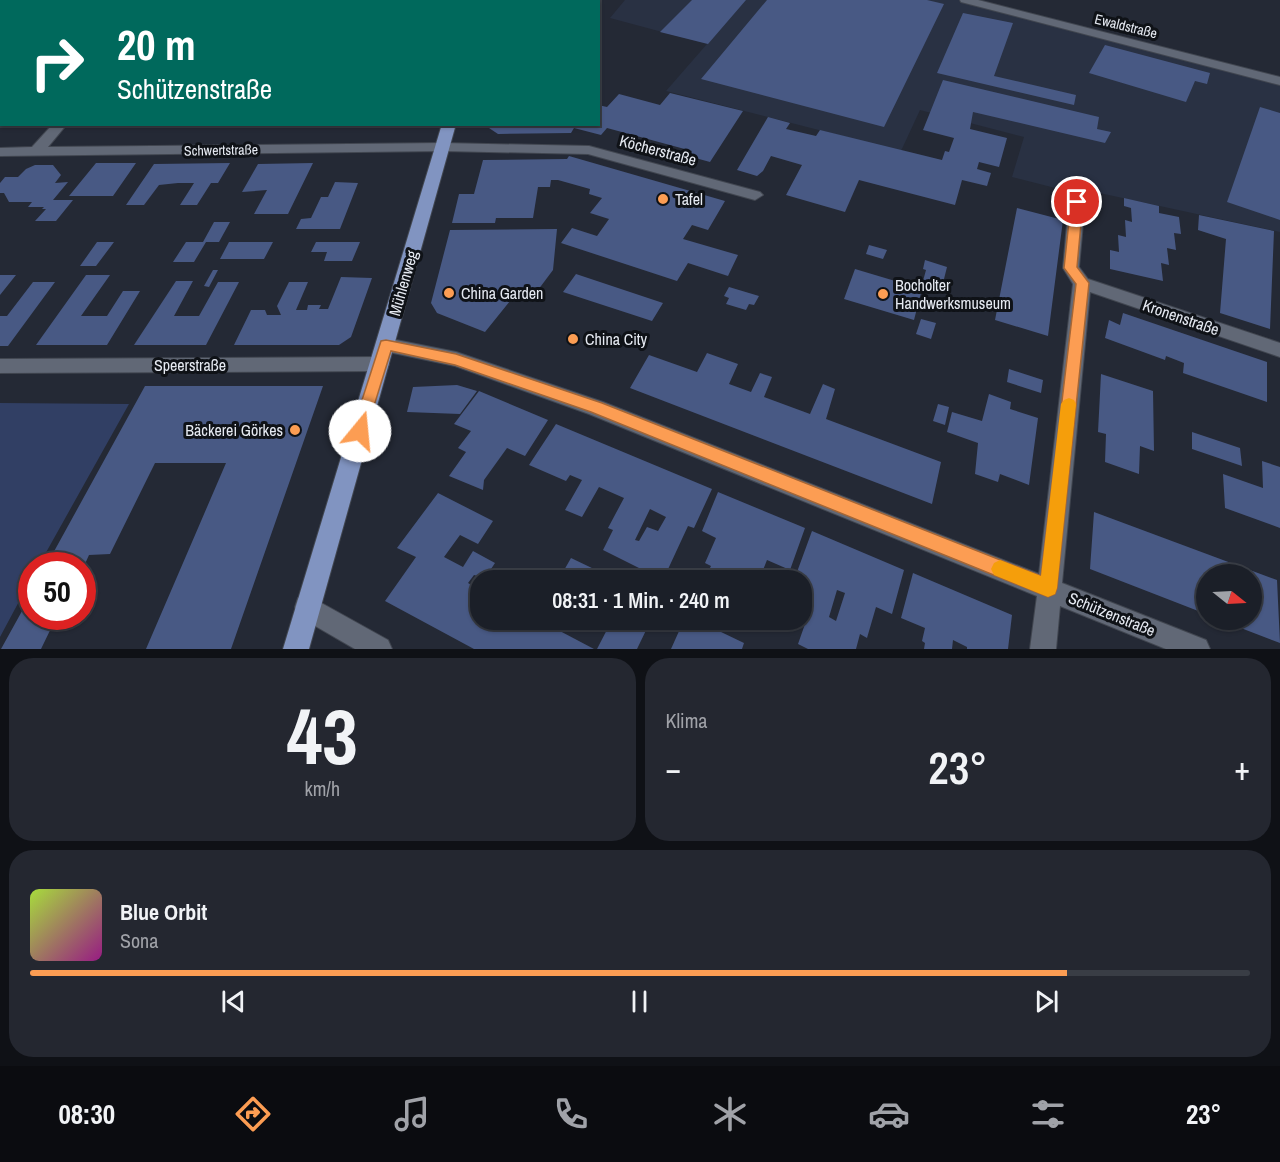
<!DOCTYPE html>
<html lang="de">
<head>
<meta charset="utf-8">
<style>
	body { margin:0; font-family:"Archivo Narrow",sans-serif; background:#242730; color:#f1f3f6; height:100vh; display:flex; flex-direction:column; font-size:22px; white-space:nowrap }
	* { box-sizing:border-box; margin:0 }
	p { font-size:20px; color:#a0a2a8 }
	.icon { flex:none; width:33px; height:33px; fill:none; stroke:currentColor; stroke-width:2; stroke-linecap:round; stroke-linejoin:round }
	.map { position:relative; height:649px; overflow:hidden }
	.sheet { display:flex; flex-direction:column; gap:9px; padding:9px; background:#0f1116; flex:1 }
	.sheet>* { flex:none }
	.banner { position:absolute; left:0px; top:0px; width:600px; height:126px; box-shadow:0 2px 4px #0004,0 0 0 2px #393d45; background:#00695c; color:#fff; overflow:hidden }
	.needle { width:39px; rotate:108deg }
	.tools { position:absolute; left:1196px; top:564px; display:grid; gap:12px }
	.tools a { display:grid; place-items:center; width:66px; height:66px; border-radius:50%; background:#1b1f28; box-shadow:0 2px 4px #0004,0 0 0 2px #393d45; font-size:30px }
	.speed { position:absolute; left:18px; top:552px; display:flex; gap:12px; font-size:30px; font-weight:700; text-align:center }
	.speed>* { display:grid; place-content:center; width:78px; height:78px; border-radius:50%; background:#1b1f28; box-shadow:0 2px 4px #0004,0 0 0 2px #393d45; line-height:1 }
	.speed .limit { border:9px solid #d22; background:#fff; color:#111 }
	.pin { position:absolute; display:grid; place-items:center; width:51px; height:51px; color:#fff; margin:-26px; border:3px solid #fff; border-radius:50%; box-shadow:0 2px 6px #0007 }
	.me { position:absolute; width:66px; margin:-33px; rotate:17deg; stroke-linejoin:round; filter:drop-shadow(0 0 4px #0008) }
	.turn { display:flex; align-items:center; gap:21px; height:126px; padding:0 18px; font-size:27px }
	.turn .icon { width:78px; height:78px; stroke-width:2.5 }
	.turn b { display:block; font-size:42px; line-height:51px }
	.big { font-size:45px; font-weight:600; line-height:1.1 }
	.sheet .card { flex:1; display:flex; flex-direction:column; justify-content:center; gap:9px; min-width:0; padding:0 21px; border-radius:24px; background:#242730 }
	.sheet .dial { align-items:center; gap:0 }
	.dial b { font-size:78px; line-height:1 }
	.song { display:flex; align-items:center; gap:18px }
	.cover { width:72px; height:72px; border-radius:9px; background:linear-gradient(135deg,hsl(80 70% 55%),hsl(310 70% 35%)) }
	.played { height:6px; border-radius:3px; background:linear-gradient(90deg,#fc9d53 85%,#393d45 85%) }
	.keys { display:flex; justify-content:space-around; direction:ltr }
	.heat { display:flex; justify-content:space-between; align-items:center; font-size:33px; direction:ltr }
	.sheet .tiles { flex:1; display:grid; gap:9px; grid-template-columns:1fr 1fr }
	.card:last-child { grid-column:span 2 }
	.trip { position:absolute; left:470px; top:570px; width:342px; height:60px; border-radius:24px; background:#1b1f28; box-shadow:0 2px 4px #0004,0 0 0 2px #393d45; font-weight:600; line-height:60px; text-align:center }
	.menu { display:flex; height:96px; justify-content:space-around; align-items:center; background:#0b0c10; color:#a0a2a8 }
	.menu .icon { width:42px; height:42px }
	.menu .current { color:#fc9d53 }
	.menu b { font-size:27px; color:#f1f3f6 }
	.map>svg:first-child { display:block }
</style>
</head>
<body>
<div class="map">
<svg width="1280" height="649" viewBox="0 0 1280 649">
	<rect width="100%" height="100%" fill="#242935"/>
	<path fill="#293143" d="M 625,0 L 964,0 L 1280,80 L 1280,232 L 1081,189 L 1071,192 L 1012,177 L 1024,137 L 920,110 L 901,151 L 666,91 L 707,44 L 610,18 Z"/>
	<path fill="#313f64" d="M 0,403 L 129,404 L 39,565 L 32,566 L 31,579 L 0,637 Z"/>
	<path fill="#485984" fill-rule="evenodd" d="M 692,0 L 746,0 L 708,44 L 660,32 Z
		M 767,0 L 927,0 L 944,4 L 884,127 L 701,79 Z
		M 963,13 L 1013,23 L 994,76 L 1076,95 L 1074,105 L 937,73 Z
		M 1105,45 L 1210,73 L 1207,84 L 1195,81 L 1186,102 L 1089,73 Z
		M 943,80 L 1099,117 L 1097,129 L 1111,132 L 1105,143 L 973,112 L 970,129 L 1007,138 L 999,167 L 979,162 L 977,169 L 991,173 L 987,186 L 962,180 L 955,205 L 859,180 L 845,212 L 786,195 L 802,165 L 771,156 L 763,171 L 757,176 L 737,170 L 768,117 L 790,123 L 786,129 L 816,136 L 820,130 L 942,160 L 945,151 L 949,152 L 954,138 L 923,130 Z
		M 670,93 L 743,111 L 710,162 L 688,156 L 692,151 L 607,128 L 601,135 L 574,128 L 571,133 L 498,134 L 483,124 L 598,124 L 598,105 L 607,107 L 619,94 L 660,105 Z
		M 1260,107 L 1280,113 L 1280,220 L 1227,202 Z
		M 569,156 L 725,201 L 708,230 L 692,225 L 683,239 L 738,255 L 728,276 L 688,263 L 677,281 L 561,243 L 572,228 L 597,236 L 609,219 L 590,213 L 602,198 L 589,194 L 590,189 L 558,180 L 551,180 L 550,187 L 538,187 L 533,218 L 496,218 L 495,223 L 452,223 L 459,194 L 474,194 L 483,160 L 567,159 Z
		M 96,163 L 136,163 L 113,196 L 69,196 Z
		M 230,163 L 218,183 L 211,183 L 197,205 L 180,205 L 194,183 L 178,183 L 159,185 L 144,205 L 126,205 L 154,164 Z
		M 313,163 L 288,214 L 254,214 L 267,190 L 242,192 L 258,164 Z
		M 35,165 L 53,165 L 61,175 L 55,183 L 68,182 L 53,200 L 73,200 L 56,221 L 35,221 L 46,209 L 42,209 L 44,207 L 28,207 L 32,202 L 9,202 L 4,193 L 0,193 L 0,183 L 5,177 L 18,177 L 26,169 Z
		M 335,182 L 358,183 L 340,229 L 296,229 L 301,219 L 311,218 L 321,197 L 328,197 Z
		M 1124,198 L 1159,206 L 1159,213 L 1179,217 L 1181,234 L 1174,233 L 1176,250 L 1167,248 L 1169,265 L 1161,263 L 1163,281 L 1110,269 L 1110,250 L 1119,252 L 1118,235 L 1126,237 L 1125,220 L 1132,222 L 1131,208 L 1124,206 Z
		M 1017,208 L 1063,220 L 1048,336 L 995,320 Z
		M 1199,215 L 1274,231 L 1270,329 L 1220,313 L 1226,239 L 1198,230 Z
		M 214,222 L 230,222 L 219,242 L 206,242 L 194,262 L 173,262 L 186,242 L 203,242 Z
		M 557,229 L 553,270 L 529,302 L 514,296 L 485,332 L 437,313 L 431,303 L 450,230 Z
		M 97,242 L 114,242 L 96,266 L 80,266 Z
		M 229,242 L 273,242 L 264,259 L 220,259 Z
		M 316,242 L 360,242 L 352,261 L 324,261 L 327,252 L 311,252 Z
		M 869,245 L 887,250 L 883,259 L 866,254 Z
		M 925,260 L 947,267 L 942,287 L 923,281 L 926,270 L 923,269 Z
		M 855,269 L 922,289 L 914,320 L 844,299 Z
		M 213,270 L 218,270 L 209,287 L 204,286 Z
		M 576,274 L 663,303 L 652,321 L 563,292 Z
		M 0,275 L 16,275 L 0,295 Z
		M 86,275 L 110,275 L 81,316 L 107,316 L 123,291 L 140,291 L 107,345 L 36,345 Z
		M 341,277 L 372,278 L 351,337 L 339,345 L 234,345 L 251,310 L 265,310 L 267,315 L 281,315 L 277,306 L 289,282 L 308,282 L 296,310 L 307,310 L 308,305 L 321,305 L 319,309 L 328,309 Z
		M 176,281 L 193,281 L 174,316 L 199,316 L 218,282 L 239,282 L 206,345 L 134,345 Z
		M 33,282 L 55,282 L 8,346 L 0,346 L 0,316 L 7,316 Z
		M 729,287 L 759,296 L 754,305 L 749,304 L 746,310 L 726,304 L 729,298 L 724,296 Z
		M 1123,313 L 1267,362 L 1267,402 L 1183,373 L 1184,363 L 1166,356 L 1165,360 L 1105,338 L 1109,320 L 1120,325 Z
		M 921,319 L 936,323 L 931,339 L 916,334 Z
		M 707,353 L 738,364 L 729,384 L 751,392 L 760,373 L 772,377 L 764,397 L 810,414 L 823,384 L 835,389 L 826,419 L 941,462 L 932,504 L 630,388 L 649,355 L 697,372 Z
		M 1009,369 L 1043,380 L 1041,393 L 1007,382 Z
		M 1101,374 L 1153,391 L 1154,451 L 1140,446 L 1139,474 L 1105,462 L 1106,434 L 1098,432 Z
		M 457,385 L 477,391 L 460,414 L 407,412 L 413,387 Z
		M 145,386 L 323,386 L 231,649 L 146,649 L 226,463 L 155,463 L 110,554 L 89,555 L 84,566 L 46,566 Z
		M 479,391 L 548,420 L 525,456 L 507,448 L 484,480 L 483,490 L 449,476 L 466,452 L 458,448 L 471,431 L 454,424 Z
		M 989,394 L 1011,402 L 1010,409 L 1038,418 L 1029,485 L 1000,474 L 998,482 L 975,474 L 978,443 L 947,432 L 952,412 L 982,421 Z
		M 938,404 L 949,407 L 945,425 L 933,421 Z
		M 556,424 L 712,489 L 694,528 L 688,526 L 663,580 L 603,550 L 613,530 L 608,528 L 624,498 L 599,487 L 582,517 L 565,510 L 582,480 L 570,475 L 566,481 L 529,465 ZM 650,509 L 666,517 L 658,531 L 647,527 L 639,541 L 635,540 Z
		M 1192,432 L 1240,448 L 1242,466 L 1192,449 Z
		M 1262,461 L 1280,467 L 1280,528 L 1225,508 L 1223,474 L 1263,488 Z
		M 718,492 L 805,528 L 790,570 L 767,560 L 759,580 L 704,580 L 711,566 L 705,563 L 716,538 L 702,531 Z
		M 438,493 L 493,521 L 478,544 L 460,535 L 444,557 L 463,567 L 473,551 L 495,563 L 485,578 L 474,575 L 468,583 L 480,590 L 480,620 L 564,620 L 558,630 L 594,649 L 474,649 L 385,601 L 416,557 L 397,548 Z
		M 1094,512 L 1277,580 L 1280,643 L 1220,620 L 1251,620 L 1251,574 L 1206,574 L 1206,614 L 1090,569 Z
		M 812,531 L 904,570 L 892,614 L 876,607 L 867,638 L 860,634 L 856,649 L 808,649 L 798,644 L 811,607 L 801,603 L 807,577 L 797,572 ZM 837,590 L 845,593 L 836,621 L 829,617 Z
		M 571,558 L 594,569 L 588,580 L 532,580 L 539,569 L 559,579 Z
		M 913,573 L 1012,615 L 1008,649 L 967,649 L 967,647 L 953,640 L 952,649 L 924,649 L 925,643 L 922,641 L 925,628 L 901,618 Z
		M 32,593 L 32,616 L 57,616 L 41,649 L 1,649 Z
		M 612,620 L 651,620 L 637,649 L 597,649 Z
		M 684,620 L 696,620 L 744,643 L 742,649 L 671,649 Z"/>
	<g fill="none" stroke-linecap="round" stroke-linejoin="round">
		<g stroke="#414650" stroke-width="2">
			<path id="minor" d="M 171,0 L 181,0 L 170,2 Z
				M 960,0 L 978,0 L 1280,77 L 1280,85 L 961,2 Z
				M 53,124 L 67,124 L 48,147 L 443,143 L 589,146 L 760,192 L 763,195 L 755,200 L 588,154 L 443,151 L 0,156 L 0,148 L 32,147 Z
				M 1077,197 L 1085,202 L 1079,267 L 1088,279 L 1280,343 L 1280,357 L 1090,292 L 1062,583 L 1206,640 L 1210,649 L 1166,649 L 1060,606 L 1056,649 L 1030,649 L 1037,596 L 589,414 L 455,366 L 379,350 L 377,345 L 379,340 L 386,338 L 456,352 L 603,402 L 1039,574 L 1073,284 L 1063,268 L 1069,202 Z
				M 380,357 L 387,359 L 389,364 L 387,369 L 380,371 L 0,373 L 0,359 Z
				M 307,595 L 388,640 L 392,649 L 355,649 L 298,616 L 295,607 L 298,598 Z"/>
		</g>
		<g stroke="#414650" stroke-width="2">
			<path id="major" d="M 481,0 L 491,0 L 480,2 Z
				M 442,124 L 456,124 L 309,649 L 283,649 Z"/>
		</g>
		<use href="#minor" fill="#616876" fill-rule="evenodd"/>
		<use href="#major" fill="#8194c1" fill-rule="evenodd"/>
	</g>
	<path fill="#fc9d53" stroke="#a46636" stroke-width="1.5" d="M 1077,199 L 1083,202 L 1077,267 L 1089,283 L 1057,588 L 1055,594 L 1048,597 L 591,412 L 455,365 L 391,351 L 365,435 L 360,437 L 355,435 L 352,431 L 381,341 L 386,340 L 456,354 L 602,403 L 1041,576 L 1076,284 L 1064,268 L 1071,202 Z"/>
	<path fill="#f59e0b" d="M 1069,398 L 1074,400 L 1076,404 L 1057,588 L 1055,594 L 1048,597 L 994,575 L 991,569 L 994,563 L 1000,560 L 1041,576 L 1061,404 L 1064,400 Z"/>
	<g fill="#fc9d53" stroke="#0f1217" stroke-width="2">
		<circle cx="663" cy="199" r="6"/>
		<circle cx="449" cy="293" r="6"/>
		<circle cx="883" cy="294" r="6"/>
		<circle cx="573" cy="339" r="6"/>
		<circle cx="295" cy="430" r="6"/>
	</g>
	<g text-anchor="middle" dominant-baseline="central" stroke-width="6" stroke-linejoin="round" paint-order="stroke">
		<g font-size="14" fill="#e6eaf2" stroke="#0f1217">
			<text transform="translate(1126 26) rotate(14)">Ewaldstraße</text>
			<text transform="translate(221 150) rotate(-1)">Schwertstraße</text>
		</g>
		<g font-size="16" fill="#e6eaf2" stroke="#0f1217">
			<text transform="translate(658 150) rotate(15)">Köcherstraße</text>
			<text transform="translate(403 283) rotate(-74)">Mühlenweg</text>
			<text transform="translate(1181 317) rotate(19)">Kronenstraße</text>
			<text x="190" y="365">Speerstraße</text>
			<text transform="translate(1112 614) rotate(22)">Schützenstraße</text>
		</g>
		<g font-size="16" fill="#e6eaf2" stroke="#0f1217" text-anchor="start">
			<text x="675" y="199">Tafel</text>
			<text x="895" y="285">Bocholter<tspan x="895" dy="18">Handwerksmuseum</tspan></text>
			<text x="461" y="293">China Garden</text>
			<text x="585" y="339">China City</text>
			<text x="283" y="430" text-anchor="end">Bäckerei Görkes</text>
		</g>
	</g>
</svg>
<div class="tools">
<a><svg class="needle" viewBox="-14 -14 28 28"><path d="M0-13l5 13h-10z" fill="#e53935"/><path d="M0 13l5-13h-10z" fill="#a0a2a8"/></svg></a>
</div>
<div class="speed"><div class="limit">50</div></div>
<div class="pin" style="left:1077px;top:202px;background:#d93025"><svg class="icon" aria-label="arrive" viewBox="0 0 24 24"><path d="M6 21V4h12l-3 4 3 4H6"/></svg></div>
<svg class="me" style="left:360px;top:431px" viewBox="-20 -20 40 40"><circle r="19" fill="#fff"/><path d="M0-13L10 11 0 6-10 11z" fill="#fc9d53"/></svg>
<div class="trip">08:31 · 1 Min. · 240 m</div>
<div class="banner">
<div class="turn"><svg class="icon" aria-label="right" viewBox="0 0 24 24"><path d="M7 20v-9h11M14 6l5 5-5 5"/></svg><div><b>20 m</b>Schützenstraße</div></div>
</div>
</div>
<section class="sheet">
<div class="tiles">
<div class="card dial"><b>43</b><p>km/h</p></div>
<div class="card"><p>Klima</p>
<div class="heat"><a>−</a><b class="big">23°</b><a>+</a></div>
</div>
<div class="card">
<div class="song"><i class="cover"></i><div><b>Blue Orbit</b><p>Sona</p></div></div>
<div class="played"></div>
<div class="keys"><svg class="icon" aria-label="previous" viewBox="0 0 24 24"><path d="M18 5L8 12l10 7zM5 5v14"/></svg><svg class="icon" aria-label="pause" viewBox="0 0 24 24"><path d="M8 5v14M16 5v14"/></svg><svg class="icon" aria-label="next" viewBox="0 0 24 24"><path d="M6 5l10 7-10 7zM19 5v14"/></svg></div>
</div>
</div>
</section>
<nav class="menu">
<b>08:30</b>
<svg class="icon current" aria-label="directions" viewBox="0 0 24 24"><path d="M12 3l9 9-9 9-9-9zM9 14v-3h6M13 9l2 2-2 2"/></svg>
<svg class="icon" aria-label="music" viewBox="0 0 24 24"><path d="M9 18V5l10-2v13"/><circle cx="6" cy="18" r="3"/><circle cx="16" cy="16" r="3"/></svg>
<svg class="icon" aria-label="phone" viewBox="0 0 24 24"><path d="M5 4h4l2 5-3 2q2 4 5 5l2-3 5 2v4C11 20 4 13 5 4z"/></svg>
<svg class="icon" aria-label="climate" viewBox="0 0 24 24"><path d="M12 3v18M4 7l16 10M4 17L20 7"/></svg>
<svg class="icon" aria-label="car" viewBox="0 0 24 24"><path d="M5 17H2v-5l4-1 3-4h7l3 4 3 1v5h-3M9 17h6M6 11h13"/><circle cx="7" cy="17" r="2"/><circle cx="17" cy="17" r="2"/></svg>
<svg class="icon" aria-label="filters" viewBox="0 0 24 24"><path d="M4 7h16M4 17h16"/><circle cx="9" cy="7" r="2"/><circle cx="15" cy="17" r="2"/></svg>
<b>23°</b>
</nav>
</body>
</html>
